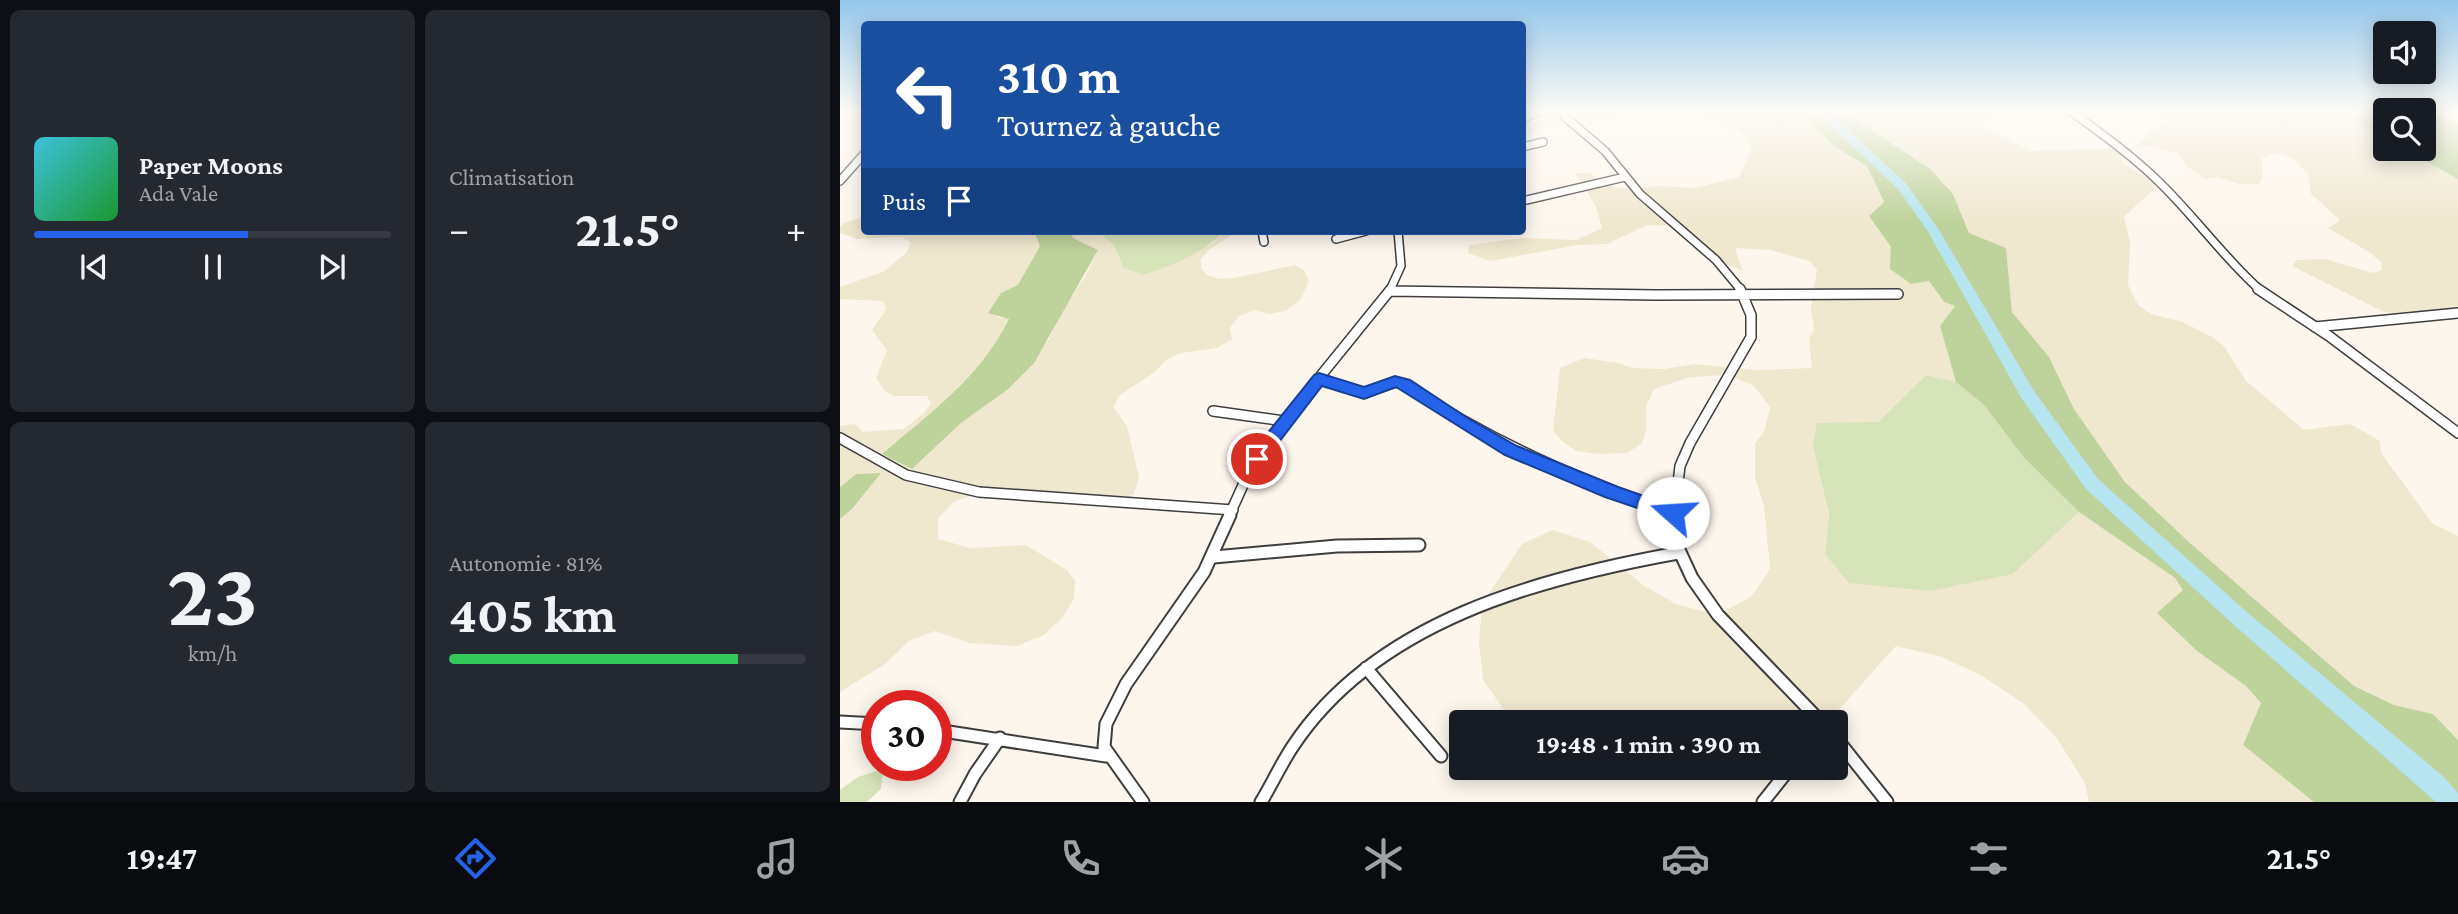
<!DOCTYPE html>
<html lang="fr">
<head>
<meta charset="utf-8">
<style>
	body { margin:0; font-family:"Crimson Pro",serif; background:#242831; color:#f1f3f6; height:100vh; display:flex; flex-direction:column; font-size:26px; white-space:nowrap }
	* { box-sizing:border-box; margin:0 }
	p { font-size:23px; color:#9ea1a6 }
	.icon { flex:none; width:38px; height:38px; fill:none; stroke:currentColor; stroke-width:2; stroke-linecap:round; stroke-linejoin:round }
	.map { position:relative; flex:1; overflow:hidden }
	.sheet { display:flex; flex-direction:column; gap:10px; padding:10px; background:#0d0f14; width:840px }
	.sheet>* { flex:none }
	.top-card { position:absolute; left:21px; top:21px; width:665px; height:214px; border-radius:7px; box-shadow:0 4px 18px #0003; background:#1a4fa0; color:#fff; overflow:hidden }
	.controls { position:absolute; left:1533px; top:21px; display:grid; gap:14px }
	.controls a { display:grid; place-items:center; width:63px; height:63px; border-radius:7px; background:#171b24; box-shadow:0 4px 18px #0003; font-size:35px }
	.speed { position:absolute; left:21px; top:690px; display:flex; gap:14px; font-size:35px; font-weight:700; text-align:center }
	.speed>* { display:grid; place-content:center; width:91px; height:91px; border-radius:50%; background:#171b24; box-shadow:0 4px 18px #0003; line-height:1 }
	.speed .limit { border:10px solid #d22; background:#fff; color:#111 }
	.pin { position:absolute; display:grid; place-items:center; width:60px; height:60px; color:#fff; margin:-30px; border:4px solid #fff; border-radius:50%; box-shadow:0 2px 7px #0007 }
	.me { position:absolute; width:77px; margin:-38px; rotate:289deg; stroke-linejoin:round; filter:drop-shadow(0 0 5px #0008) }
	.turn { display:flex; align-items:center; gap:24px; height:147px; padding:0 21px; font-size:32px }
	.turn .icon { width:91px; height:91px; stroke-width:2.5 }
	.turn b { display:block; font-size:49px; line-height:60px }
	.then { display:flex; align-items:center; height:66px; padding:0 21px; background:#0003; gap:14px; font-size:26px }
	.big { font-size:52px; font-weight:700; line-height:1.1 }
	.sheet .card { flex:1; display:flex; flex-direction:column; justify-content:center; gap:10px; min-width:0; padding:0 24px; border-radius:10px; background:#242831 }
	.sheet .dial { align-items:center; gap:0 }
	.dial b { font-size:91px; line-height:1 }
	.song { display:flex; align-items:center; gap:21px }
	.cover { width:84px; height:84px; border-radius:10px; background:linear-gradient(135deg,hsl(190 70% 55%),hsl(130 70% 35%)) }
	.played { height:7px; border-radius:4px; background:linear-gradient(90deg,#2563eb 60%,#363941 60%) }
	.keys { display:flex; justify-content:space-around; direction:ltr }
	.heat { display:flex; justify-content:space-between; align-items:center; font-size:38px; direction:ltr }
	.charge { height:10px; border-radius:5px; background:linear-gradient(90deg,#34c759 81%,#363941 0) }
	.sheet .tiles { flex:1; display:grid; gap:10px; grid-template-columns:repeat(2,1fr) }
	.trip { position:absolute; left:609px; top:710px; width:399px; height:70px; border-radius:7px; background:#171b24; box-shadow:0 4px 18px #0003; font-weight:700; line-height:70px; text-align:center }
	.menu { display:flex; height:112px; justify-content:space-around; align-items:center; background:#090b0e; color:#9ea1a6 }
	.menu .icon { width:49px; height:49px }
	.menu .current { color:#2563eb }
	.menu b { font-size:32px; color:#f1f3f6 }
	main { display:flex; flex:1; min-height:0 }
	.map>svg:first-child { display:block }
</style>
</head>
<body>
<main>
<section class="sheet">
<div class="tiles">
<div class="card">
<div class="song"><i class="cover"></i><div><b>Paper Moons</b><p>Ada Vale</p></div></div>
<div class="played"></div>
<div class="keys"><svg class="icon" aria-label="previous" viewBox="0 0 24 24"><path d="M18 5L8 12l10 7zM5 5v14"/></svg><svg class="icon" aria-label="pause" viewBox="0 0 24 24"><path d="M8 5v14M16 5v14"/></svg><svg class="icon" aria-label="next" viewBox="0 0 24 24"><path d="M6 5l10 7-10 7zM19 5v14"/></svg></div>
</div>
<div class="card"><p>Climatisation</p>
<div class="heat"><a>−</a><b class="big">21.5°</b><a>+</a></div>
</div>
<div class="card dial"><b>23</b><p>km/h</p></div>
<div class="card"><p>Autonomie · 81%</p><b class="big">405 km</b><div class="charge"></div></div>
</div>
</section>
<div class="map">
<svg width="1618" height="802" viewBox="0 0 1618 802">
	<rect width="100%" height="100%" fill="#fdf6ec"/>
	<path fill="#f0e7cf" d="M 701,111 L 785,111 L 766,120 L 723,121 L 683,133 L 683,121 Z
		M 846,111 L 965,111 L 975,128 L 994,146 L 1027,166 L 1044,202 L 1029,216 L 1051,247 L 1089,281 L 1104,302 L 1115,306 L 1100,326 L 1116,382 L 1086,375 L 1038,422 L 973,446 L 989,514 L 985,554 L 1173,574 L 1239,512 L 1335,578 L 1344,590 L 1318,614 L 1357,651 L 1406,686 L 1421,703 L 1403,745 L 1474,802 L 1249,802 L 1245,783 L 1216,737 L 1183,703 L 1142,676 L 1102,657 L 1056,646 L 987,723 L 683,723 L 665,711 L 643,680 L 639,643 L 642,604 L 682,544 L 713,530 L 750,542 L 803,585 L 836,604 L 878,615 L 912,596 L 930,569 L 924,506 L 915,478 L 915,443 L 924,432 L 930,407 L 914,386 L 889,375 L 865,376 L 847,378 L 814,389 L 806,407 L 806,432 L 801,444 L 787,453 L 759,454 L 736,451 L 723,442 L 713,431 L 720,368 L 744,358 L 779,363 L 792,368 L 824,369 L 854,364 L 916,370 L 972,368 L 969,339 L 974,329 L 971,308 L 977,270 L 970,261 L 930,250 L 895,248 L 903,271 L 876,260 L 864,243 L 842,226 L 807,225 L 767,244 L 738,245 L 650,261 L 628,253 L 629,245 L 681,238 L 736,240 L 762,228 L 756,207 L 736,173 L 749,173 L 776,188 L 790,189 L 817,186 L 855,188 L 899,177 L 912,149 L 908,137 L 885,122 Z
		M 1021,111 L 1160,111 L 1139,126 L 1191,151 L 1295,148 L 1311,132 L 1326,123 L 1323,111 L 1501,111 L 1545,138 L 1545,149 L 1563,149 L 1618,179 L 1618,306 L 1562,315 L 1542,311 L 1452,266 L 1456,260 L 1485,259 L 1533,273 L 1542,270 L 1541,262 L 1529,252 L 1488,228 L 1500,220 L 1471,194 L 1468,173 L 1454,160 L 1443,154 L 1430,154 L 1422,158 L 1423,178 L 1418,184 L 1399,184 L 1377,177 L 1366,179 L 1346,166 L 1338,153 L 1313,146 L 1295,148 L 1282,156 L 1282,163 L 1313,181 L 1315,188 L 1284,217 L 1290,242 L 1288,285 L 1298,305 L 1311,314 L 1343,322 L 1372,337 L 1384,346 L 1406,381 L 1464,430 L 1510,424 L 1540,441 L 1541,453 L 1593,524 L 1618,536 L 1618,740 L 1593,714 L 1554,705 L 1514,686 L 1349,542 L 1285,482 L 1234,409 L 1209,357 L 1172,312 L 1166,248 L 1129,233 L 1113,194 L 1089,168 L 1012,116 Z
		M 24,217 L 24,231 L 194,231 L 200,246 L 178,286 L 161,293 L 157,317 L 170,319 L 154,348 L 121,389 L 42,454 L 72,469 L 121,423 L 167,390 L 209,339 L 222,311 L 245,277 L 258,250 L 233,238 L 231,231 L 258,231 L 274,245 L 283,267 L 372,244 L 384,231 L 398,231 L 370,249 L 361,259 L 361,268 L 367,275 L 379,279 L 394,278 L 455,265 L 464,270 L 469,281 L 460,300 L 445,311 L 429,314 L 414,310 L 399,316 L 390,328 L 392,340 L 376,348 L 341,353 L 326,360 L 316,371 L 280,395 L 273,407 L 287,426 L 299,478 L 293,495 L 205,504 L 179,497 L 139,492 L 114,502 L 98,518 L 98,539 L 130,548 L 186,545 L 227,570 L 235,581 L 234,599 L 222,618 L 204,635 L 177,646 L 129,643 L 95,631 L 69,641 L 45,664 L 0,692 L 0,519 L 12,509 L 40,473 L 16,474 L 0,487 L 0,426 L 15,424 L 23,432 L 64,429 L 85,412 L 91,403 L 87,396 L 54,396 L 46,392 L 36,378 L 47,350 L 32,330 L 46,309 L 43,301 L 0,299 L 0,287 L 45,271 L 67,252 L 71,242 L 61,237 L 17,239 L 0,233 L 0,227 L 4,223 Z"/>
	<path fill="#d7e3b9" d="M 258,231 L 384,231 C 363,254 332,265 303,275 L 283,267 L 274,245 Z
		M 1086,375 L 1116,382 L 1144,405 L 1184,458 L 1239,512 L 1173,574 L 1090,591 L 1009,583 L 985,554 L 989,514 L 973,446 L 977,423 L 1038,422 Z
		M 43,769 L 41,789 L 27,802 L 0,802 L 0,790 L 18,777 Z"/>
	<path fill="#bed29b" d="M 965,111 L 1021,111 L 1012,117 L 1089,168 L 1113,194 L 1129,233 L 1166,248 L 1172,312 L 1209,357 L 1234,409 L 1285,482 L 1349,542 L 1514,686 L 1554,705 L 1593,714 L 1618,740 L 1618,802 L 1474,802 L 1403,745 L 1421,703 L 1406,686 L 1357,651 L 1317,613 L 1343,590 L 1335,578 L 1239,512 L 1184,458 L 1144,405 L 1116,382 L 1100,326 L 1115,306 L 1104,302 L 1089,281 L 1071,284 L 1050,269 L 1051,247 L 1029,216 L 1044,202 L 1027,166 L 994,146 L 975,128 Z
		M 1501,111 L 1545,111 L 1545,138 Z
		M 1584,114 L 1618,123 L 1618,179 L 1563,149 L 1584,149 Z
		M 194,231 L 231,231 L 233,238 L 258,250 L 194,363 L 167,390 L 121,423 L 72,469 L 42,454 C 90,413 140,378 169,319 L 148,313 L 161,293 L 178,285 L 200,246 Z
		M 41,473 L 12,509 L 0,519 L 0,487 L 16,474 Z"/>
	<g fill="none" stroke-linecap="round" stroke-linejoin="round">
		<path fill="#b6e4ef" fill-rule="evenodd" d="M 975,111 L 987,111 L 1066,183 L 1099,230 L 1194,391 L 1258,479 L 1408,613 L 1604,777 L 1618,793 L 1618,802 L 1596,802 L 1394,625 L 1246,489 L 1182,399 L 1087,230 L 1058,189 Z"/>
		<g stroke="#3e3e3e" stroke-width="10">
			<path id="minor-far2" d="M 718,111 L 765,151 L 800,194 L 876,260 L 901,290
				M 1230,111 C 1260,132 1289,153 1316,179 C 1353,214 1382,256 1420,290
				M 682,119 L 699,111
				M 682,147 L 703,142
				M 0,181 L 24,154
				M 682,201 L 785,177
				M 422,231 L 424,242
				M 496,239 L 526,231
				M 550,290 L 561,266 L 558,231"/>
		</g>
		<g stroke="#3e3e3e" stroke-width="12">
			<path id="minor-far1" d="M 1418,289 L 1489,336 L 1618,433
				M 550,291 L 816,295 L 1058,294
				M 1475,327 L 1618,313
				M 479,379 L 524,393 L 555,382 L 564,384 C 648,441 738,479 833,513
				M 373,411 L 444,421
				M 0,438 L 66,475 L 139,492 L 393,510
				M 389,516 L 408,474 L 432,436 L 551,289
				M 834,516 L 840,466 L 850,443 L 911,337 L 911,315 L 900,289"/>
		</g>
		<g stroke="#3e3e3e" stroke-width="15">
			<path id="minor" d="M 834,515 L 833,537 L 852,578 L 878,615 L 982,723
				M 374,557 L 497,546 L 579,545
				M 526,668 L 601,756
				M 0,722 L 37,724
				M 96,730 L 266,756
				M 996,738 L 1047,802
				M 120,802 L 135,774 L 160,738
				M 303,802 L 264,747 L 266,724 L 286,684 L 364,572 L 390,515
				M 421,802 C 432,784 441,764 453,746 C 536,621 699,578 838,553
				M 923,802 L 950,768"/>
		</g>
		<use href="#minor-far2" stroke="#fff" stroke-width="7"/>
		<use href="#minor-far1" stroke="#fff" stroke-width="9"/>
		<use href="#minor" stroke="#fff" stroke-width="11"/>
	</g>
	<linearGradient id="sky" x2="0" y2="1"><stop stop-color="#94c7eb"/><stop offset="0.5" stop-color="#fefbf6"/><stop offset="1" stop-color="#fefbf6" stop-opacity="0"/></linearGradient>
	<rect width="1618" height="224" fill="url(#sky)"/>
	<path fill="#2563eb" stroke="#184099" stroke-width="2" d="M 479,373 L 524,387 L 555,376 L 570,380 L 629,419 L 677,446 L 778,487 L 839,508 L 842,513 L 839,518 L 833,520 L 765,497 L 665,455 L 556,387 L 524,399 L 482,386 L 423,463 L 411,463 L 408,459 L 411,454 L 474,375 Z"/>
</svg>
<div class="controls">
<a><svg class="icon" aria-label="sound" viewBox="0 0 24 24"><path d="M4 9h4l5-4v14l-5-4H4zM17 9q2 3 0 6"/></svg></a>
<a><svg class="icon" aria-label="search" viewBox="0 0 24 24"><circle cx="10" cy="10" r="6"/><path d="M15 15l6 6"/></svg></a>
</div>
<div class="speed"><div class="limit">30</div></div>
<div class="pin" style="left:417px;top:459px;background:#d93025"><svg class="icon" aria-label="arrive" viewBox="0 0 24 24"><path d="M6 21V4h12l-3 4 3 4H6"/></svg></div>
<svg class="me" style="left:833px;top:513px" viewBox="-20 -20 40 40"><circle r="19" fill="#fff"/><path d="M0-13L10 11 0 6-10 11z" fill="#2563eb"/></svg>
<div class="trip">19:48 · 1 min · 390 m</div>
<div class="top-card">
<div class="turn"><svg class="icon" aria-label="left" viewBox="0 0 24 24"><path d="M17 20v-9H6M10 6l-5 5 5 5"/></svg><div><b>310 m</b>Tournez à gauche</div></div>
<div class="then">Puis<svg class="icon" aria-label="arrive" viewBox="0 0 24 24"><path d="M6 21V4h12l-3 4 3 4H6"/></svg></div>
</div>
</div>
</main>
<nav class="menu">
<b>19:47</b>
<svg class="icon current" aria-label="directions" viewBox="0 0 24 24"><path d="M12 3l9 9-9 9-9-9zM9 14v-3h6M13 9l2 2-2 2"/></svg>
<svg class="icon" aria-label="music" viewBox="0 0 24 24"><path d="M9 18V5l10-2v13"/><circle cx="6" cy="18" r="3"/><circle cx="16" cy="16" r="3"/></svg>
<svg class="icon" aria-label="phone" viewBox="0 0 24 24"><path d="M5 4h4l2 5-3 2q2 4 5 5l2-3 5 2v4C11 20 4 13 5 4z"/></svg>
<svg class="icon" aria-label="climate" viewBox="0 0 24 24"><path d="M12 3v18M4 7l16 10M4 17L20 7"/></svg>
<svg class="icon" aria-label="car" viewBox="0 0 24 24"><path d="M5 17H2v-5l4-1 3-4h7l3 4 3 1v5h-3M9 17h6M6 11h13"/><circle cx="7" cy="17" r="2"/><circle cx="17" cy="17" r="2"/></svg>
<svg class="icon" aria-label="filters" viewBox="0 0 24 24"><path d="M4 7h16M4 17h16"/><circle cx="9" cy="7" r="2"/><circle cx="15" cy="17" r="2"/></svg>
<b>21.5°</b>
</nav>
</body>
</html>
